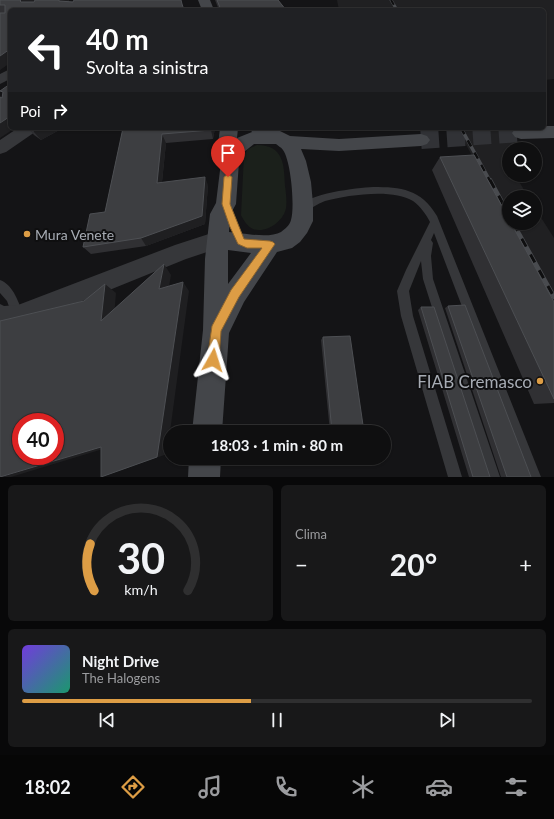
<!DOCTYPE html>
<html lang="it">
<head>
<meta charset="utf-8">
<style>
	body { margin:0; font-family:Lato,sans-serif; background:#181819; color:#f1f3f6; height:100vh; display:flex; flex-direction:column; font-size:15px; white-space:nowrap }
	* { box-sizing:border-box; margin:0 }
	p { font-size:13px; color:#9b9c9f }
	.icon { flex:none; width:22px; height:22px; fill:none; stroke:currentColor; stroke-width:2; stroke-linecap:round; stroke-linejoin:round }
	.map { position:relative; height:477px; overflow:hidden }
	.details { display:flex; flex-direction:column; gap:8px; padding:8px; background:#080809; flex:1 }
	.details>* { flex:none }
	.hud { position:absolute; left:8px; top:8px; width:538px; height:122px; border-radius:6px; box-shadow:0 1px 3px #0004,0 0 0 1px #2f2f30; background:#202124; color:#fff; overflow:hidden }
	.fabs { position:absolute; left:502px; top:142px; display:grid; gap:8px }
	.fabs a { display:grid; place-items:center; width:40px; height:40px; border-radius:50%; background:#0f0f10; box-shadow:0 1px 3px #0004,0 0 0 1px #2f2f30; font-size:20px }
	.speed { position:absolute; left:12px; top:413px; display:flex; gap:8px; font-size:20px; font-weight:700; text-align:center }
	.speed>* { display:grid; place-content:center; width:52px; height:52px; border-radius:50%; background:#0f0f10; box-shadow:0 1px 3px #0004,0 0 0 1px #2f2f30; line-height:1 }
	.speed .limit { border:6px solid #d22; background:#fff; color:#111 }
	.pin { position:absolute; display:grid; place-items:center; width:34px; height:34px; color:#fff; margin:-41px -17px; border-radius:50% 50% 50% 0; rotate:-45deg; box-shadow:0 0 4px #0007 }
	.pin .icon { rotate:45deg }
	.me { position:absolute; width:44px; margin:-22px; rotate:6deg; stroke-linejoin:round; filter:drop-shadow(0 0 3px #0008) }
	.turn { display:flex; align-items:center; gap:14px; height:84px; padding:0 12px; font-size:18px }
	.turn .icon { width:52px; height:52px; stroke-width:2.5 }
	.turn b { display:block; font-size:28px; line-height:34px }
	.then { display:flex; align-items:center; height:38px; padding:0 12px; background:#0003; gap:8px; font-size:15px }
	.big { font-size:30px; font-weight:700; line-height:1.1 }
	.details .widget { flex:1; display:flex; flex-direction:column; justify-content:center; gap:6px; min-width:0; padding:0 14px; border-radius:6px; background:#181819 }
	.details .dial { align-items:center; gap:0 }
	.dial svg { height:104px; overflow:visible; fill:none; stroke:#2f2f30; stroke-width:7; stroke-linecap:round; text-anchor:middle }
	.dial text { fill:#f1f3f6; stroke:none }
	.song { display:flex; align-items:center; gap:12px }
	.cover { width:48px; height:48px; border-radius:6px; background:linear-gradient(135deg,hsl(260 70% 55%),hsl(160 70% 35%)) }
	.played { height:4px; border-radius:2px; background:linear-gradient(90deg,#dd9d45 45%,#2f2f30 45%) }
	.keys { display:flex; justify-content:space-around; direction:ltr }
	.heat { display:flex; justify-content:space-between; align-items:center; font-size:22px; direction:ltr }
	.details .tiles { flex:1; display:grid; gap:8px; grid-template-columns:1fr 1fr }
	.widget:last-child { grid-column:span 2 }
	.trip { position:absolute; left:163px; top:425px; width:228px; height:40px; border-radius:20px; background:#0f0f10; box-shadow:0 1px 3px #0004,0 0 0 1px #2f2f30; font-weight:700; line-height:40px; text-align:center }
	.tab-bar { display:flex; height:64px; justify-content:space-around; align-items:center; background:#060606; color:#9b9c9f }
	.tab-bar .icon { width:28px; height:28px }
	.tab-bar .active { color:#dd9d45 }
	.tab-bar b { font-size:18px; color:#f1f3f6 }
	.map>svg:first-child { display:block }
</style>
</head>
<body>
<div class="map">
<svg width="554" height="477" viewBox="0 0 554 477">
	<rect width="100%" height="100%" fill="#141416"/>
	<path fill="#202022" d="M 337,0 L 554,0 L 554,79 L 544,80 L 544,10 L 339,10 Z
		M 457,128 L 504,128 L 518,149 L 509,149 L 509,175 L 534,175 L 536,177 L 517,178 L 528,197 L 509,197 L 509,223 L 535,223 L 535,208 L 554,238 L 554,307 Z"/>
	<path fill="#1b201b" d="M 257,145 C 284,145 284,165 285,186 C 286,193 287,201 286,208 C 284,221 266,234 253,229 C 247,226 244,221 241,215 L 244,155 L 248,149 Z"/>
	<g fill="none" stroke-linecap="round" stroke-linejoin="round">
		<path stroke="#313236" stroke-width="18" stroke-dasharray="18 8" stroke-linecap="butt" d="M 421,140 L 521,133"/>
		<path fill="#36373a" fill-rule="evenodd" d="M 373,187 C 401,187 421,189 437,216 L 541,477 L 527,477 L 434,233 L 431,240 L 433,243 L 431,256 L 433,279 L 500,477 L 486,477 L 423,279 L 421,261 L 409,291 L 413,316 L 462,477 L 448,477 L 401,316 L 397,291 L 406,270 L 430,222 C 426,214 420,206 413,201 C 393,188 347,195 325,201 C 317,204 311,209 303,212 L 300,211 L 298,208 C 307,193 357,188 373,187 Z
			M 0,280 C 14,285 19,304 24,316 L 22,320 L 18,322 L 14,320 L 7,301 L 0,293 Z"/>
		<path fill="#36373a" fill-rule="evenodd" d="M 10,69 L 10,79 L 0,84 L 0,74 Z
			M 18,128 L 37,128 L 35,132 L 6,152 L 0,154 L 0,140 Z
			M 218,231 L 225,234 L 228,240 L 225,246 L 186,259 L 18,327 L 0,327 L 0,304 L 4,306 L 18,305 L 175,245 Z"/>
		<path fill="#44464a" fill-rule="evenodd" d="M 198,0 L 210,0 L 214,10 L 202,10 Z
			M 544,126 L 554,126 L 554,138 L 521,139 L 515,137 L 512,133 L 515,129 L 518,128 L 544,128 Z
			M 220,128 L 238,128 L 237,138 L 252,132 L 249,128 L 274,128 L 290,136 L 339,139 L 421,134 L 427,136 L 430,140 L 427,144 L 421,146 L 339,151 L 301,149 L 306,161 L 311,182 L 313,204 L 313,221 L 307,233 L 300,242 L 292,248 L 277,252 L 244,302 L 229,333 L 222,432 L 192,432 L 203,330 L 205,259 L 210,214 L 216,203 L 221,162 L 217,153 ZM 254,144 L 276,144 C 278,146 281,147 283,150 C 291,161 295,207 291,220 C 290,225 285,229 281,232 C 269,239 243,233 229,232 L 230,215 L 236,204 L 239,162 L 244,152 ZM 228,250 L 251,253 L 228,284 Z
			M 189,458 L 221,458 L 220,477 L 188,477 Z"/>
		<g stroke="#494b4f" stroke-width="3">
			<path id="rail-far2" d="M 391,0 L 397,10"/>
		</g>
		<g stroke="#494b4f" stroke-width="3.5">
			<path id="rail-far1" d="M 461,128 L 490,181"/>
		</g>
		<g stroke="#494b4f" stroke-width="4.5">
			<path id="rail" d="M 490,180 L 509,215
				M 513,223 L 554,297"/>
		</g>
		<use href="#rail-far2" stroke="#0f0f10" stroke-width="2" stroke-dasharray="5.5" stroke-linecap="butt"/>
		<use href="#rail-far1" stroke="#0f0f10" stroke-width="2.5" stroke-dasharray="7" stroke-linecap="butt"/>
		<use href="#rail" stroke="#0f0f10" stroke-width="3" stroke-dasharray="9" stroke-linecap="butt"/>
	</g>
	<path fill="#303033" d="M 0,0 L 34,0 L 32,2 L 34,2 L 35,0 L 69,0 L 68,2 L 73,2 L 181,0 L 10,10 L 0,70 Z
		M 215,0 L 278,0 L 286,10 L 219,10 Z
		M 28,128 L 63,128 L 41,140 L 34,135 Z
		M 123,128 L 215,128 L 213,139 L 166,143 L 162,182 L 208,185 L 205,224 L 146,246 L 91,254 L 83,247 L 105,212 Z
		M 440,157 L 554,302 L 554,403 L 534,404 L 432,170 Z
		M 448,306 L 531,477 L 501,477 L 445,308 Z
		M 421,307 L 490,477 L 469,477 L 418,310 Z
		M 323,337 L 364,432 L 330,432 L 321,340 Z"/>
	<path fill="#1f1f21" d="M 21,0 L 34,0 L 26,10 L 20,1 Z
		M 59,0 L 69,0 L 64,10 L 59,1 Z
		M 10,49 L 10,63 L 0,70 L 0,56 Z
		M 9,117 L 10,118 L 10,128 L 15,128 L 0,138 L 0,123 Z
		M 39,128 L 63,128 L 41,140 L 33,131 Z
		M 211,128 L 215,128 L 213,139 L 211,130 Z
		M 162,134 L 166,143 L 161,191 L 157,183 Z
		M 205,177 L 208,185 L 205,224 L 146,246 L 141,238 Z
		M 164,264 L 171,275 L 167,298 L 159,289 Z
		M 183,282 L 189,291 L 167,454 L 116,472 L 101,477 Z
		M 105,284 L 116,293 L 113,328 L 101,321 Z
		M 116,445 L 11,477 L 2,477 L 101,447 Z"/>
	<path fill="#3d3e41" stroke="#4d4f53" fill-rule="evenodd" d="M 0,0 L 21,0 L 20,1 L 21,2 L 34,2 L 35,0 L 59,0 L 59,1 L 73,2 L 74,0 L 181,0 L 182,4 L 184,10 L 10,10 L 10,49 L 0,56 L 0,13 L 5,13 L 5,5 L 0,5 Z
		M 217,0 L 278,0 L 286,10 L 221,10 Z
		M 10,84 L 10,117 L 9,117 L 0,123 L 0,97 L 2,98 L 3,92 L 0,91 Z
		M 29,128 L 39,128 L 33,131 Z
		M 123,128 L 211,128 L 211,130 L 162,134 L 157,183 L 205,177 L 202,216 L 141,238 L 83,247 L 90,214 L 105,212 Z
		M 474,155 L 509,219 L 509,223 L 511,223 L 554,302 L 554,399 L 440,157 Z
		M 164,264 L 159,289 L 183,282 L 157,457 L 101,477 L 101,447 L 0,477 L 0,321 L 84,301 L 105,284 L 101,321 ZM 21,422 L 55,422 L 55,456 L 21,456 Z
		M 465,305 L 531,477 L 507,477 L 448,306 Z
		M 421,307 L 434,307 L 490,477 L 473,477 Z
		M 350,336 L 364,432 L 332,432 L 323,337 Z"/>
	<path fill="#dd9d45" stroke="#90662d" d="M 228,174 L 232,177 L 230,204 L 244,239 L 270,241 L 273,242 L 275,244 L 239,297 L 221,331 L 219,360 L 217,364 L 213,366 L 209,364 L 207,360 L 212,326 L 231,290 L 262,248 L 247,248 L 238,244 L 230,227 L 222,204 L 224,177 Z"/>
	<g fill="#dd9d45" stroke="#0f0f10" stroke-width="1.5">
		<circle cx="27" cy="234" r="4"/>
		<circle cx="540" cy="381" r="4"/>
	</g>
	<g text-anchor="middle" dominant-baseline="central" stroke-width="4" stroke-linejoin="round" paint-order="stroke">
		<g font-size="14" fill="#a7acb4" stroke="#0f0f10" text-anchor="start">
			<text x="35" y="234">Mura Venete</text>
		</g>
		<g font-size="17" fill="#a7acb4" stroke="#0f0f10" text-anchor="end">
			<text x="532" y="381">FIAB Cremasco</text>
		</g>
	</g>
</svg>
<div class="fabs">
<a><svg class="icon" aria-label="search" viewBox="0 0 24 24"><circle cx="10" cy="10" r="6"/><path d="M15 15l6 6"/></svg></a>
<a><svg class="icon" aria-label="layers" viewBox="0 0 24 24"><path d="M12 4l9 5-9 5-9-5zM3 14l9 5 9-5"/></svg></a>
</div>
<div class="speed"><div class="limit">40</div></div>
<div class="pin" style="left:228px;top:177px;background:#d93025"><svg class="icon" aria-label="arrive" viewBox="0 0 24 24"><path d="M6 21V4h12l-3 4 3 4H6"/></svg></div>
<svg class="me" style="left:213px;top:360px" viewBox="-20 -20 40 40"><path d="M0-17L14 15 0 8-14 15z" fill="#dd9d45" stroke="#fff" stroke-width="4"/></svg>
<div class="trip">18:03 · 1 min · 80 m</div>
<div class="hud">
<div class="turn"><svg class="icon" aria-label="left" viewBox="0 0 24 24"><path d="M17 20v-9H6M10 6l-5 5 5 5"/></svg><div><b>40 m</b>Svolta a sinistra</div></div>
<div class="then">Poi<svg class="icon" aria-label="right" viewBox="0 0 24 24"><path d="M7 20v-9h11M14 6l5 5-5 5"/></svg></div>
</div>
</div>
<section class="details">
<div class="tiles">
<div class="widget dial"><svg viewBox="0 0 100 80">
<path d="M14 69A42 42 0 1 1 86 69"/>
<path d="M14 69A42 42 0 0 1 11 33" stroke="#dd9d45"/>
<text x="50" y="56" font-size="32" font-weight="700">30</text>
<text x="50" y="72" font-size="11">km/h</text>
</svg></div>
<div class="widget"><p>Clima</p>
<div class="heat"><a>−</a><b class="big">20°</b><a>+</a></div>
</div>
<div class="widget">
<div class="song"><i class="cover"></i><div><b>Night Drive</b><p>The Halogens</p></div></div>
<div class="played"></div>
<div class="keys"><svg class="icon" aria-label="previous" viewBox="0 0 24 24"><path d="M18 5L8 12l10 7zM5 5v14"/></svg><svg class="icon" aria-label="pause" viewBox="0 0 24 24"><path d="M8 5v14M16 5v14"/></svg><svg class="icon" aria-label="next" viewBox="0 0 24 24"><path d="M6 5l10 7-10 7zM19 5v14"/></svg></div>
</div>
</div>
</section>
<nav class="tab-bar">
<b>18:02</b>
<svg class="icon active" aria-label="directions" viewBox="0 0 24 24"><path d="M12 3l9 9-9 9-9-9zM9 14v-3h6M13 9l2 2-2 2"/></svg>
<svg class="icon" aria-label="music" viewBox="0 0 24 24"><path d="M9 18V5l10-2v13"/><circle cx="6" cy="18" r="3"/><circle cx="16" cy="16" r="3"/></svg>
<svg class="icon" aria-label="phone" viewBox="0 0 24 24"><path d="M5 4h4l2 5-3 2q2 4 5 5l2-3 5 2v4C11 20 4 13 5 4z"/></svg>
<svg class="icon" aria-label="climate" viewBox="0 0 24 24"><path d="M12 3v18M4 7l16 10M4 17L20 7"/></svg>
<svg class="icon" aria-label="car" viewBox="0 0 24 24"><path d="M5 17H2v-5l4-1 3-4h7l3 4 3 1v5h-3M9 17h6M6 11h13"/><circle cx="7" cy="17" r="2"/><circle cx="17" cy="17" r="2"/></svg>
<svg class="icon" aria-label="filters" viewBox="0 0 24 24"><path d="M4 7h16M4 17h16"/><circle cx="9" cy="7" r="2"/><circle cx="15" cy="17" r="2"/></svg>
</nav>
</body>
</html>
